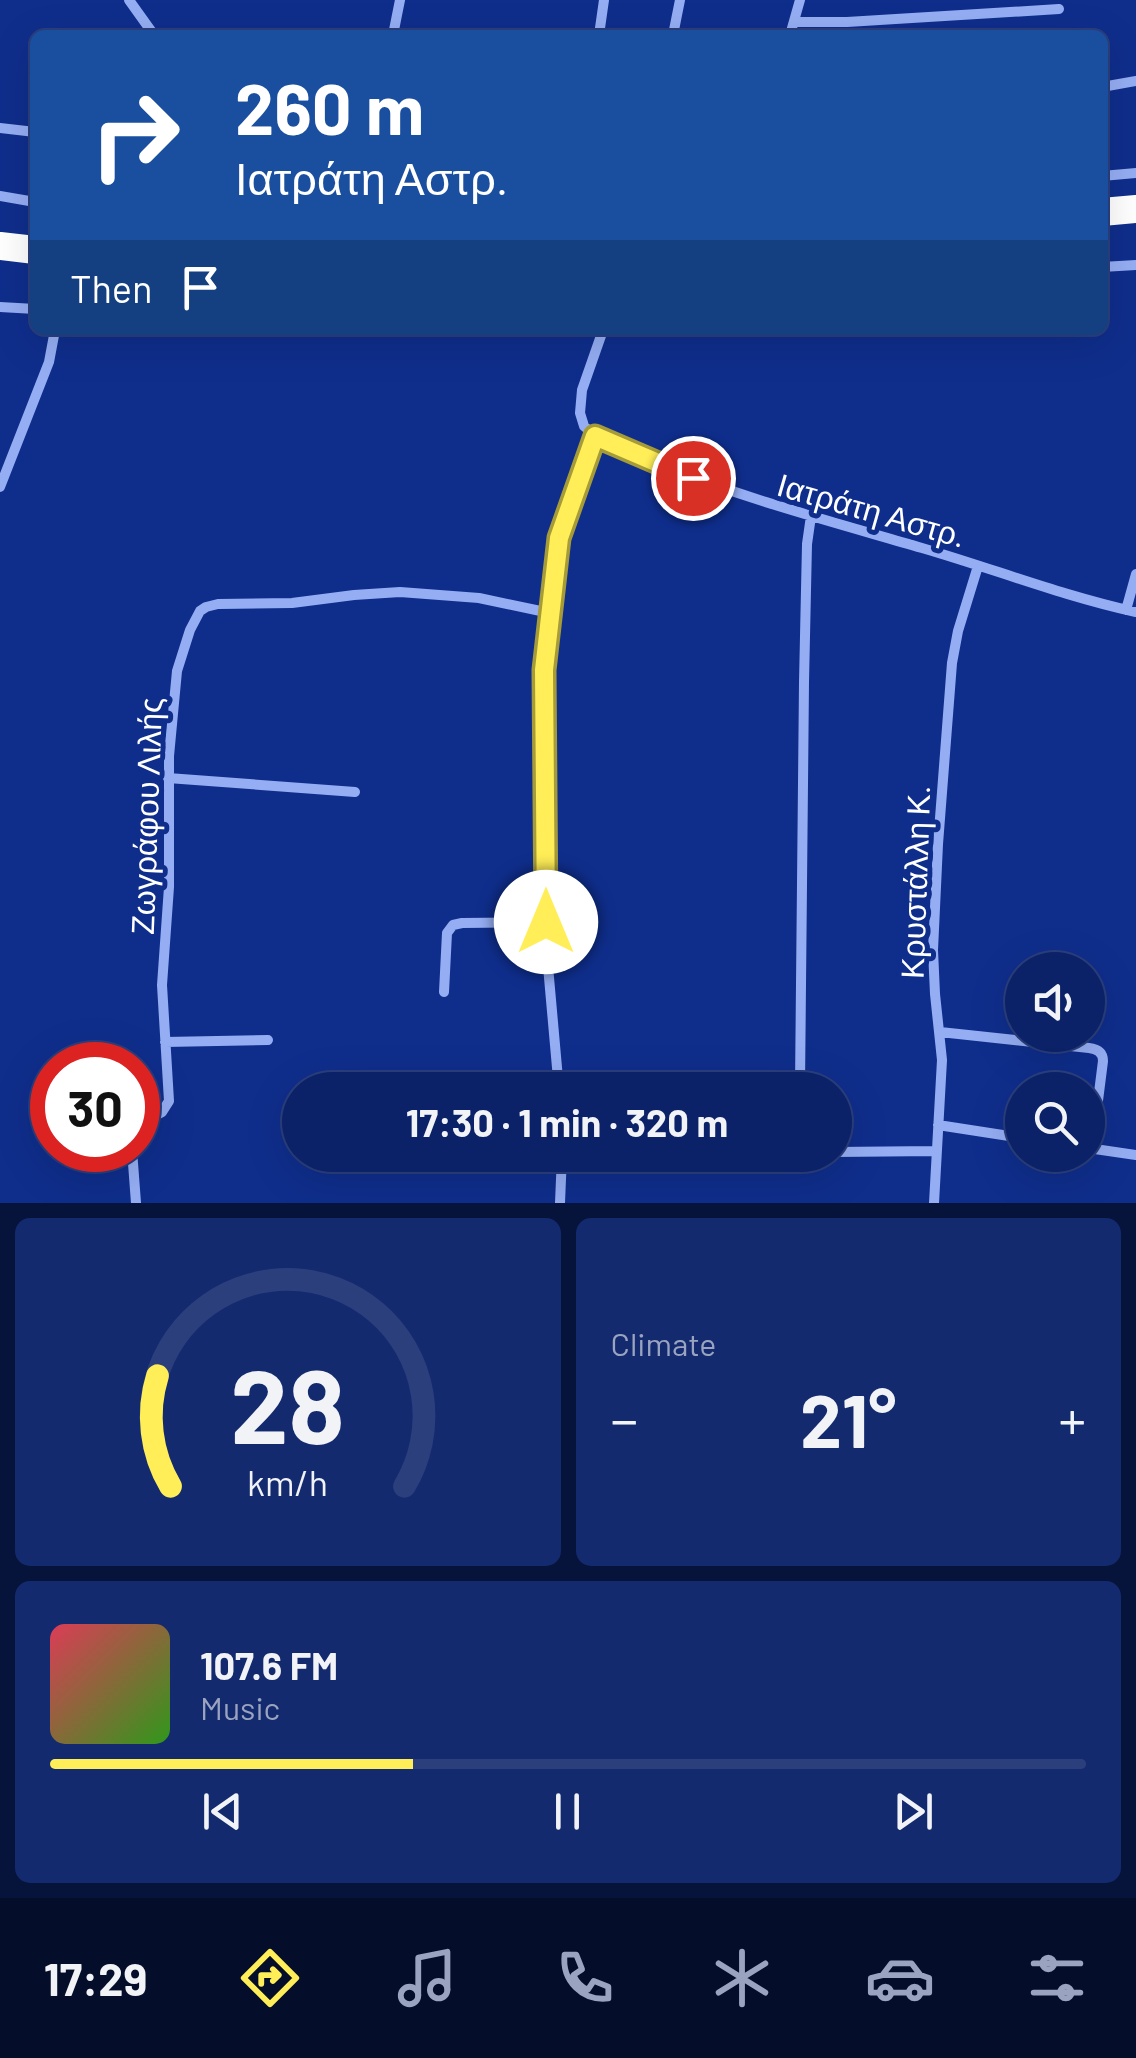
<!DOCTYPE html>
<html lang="en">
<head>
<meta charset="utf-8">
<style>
	body { margin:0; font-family:Barlow,sans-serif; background:#142a6f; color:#f1f3f6; height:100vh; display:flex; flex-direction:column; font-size:38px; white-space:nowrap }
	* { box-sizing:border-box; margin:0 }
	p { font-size:32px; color:#9aa4c0 }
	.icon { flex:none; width:55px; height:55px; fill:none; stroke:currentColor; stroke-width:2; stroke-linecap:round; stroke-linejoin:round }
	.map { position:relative; height:1203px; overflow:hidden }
	.details { display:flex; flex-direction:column; gap:15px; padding:15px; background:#06133a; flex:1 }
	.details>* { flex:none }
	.guide { position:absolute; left:30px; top:30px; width:1078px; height:305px; border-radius:15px; box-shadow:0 10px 40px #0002,0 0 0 2px #2b3f7d; background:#1a4fa0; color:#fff; overflow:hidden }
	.controls { position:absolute; left:1005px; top:952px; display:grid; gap:20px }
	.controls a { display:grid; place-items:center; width:100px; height:100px; border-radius:50%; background:#0b2269; box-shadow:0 10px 40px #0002,0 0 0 2px #2b3f7d; font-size:50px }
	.speed { position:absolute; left:30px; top:1042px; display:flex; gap:20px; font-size:50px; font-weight:700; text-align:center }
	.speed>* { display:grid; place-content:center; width:130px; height:130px; border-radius:50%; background:#0b2269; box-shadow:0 10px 40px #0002,0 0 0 2px #2b3f7d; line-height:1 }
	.speed .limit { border:15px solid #d22; background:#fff; color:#111 }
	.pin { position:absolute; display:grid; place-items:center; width:85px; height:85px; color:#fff; margin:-42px; border:5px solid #fff; border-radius:50%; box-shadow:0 2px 10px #0007 }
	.me { position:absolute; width:110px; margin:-55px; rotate:0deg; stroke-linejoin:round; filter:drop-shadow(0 0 8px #0008) }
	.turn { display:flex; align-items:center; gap:35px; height:210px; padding:0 40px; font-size:45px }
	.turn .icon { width:130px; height:130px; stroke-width:2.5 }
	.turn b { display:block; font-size:70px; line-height:85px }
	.then { display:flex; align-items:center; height:95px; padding:0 40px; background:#0003; gap:20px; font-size:38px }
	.big { font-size:75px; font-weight:700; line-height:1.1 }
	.details .tile { flex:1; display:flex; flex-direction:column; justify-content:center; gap:15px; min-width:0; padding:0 35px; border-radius:15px; background:#142a6f }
	.details .dial { align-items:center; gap:0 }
	.dial svg { height:260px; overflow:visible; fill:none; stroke:#2b3f7d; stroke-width:7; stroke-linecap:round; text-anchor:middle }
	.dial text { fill:#f1f3f6; stroke:none }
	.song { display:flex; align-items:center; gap:30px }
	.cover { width:120px; height:120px; border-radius:15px; background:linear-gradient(135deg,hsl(350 70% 55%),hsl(110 70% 35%)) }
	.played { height:10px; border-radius:5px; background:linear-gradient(90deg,#ffee57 35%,#2b3f7d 35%) }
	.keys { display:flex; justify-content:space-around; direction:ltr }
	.heat { display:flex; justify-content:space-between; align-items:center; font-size:55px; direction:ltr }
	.details .tiles { flex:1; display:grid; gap:15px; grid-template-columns:1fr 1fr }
	.tile:last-child { grid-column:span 2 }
	.trip { position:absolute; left:282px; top:1072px; width:570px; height:100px; border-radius:50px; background:#0b2269; box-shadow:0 10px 40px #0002,0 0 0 2px #2b3f7d; font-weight:700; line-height:100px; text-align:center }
	.menu { display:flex; height:160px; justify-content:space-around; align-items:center; background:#040e2a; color:#9aa4c0 }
	.menu .icon { width:70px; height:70px }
	.menu .on { color:#ffee57 }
	.menu b { font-size:45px; color:#f1f3f6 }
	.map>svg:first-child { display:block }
</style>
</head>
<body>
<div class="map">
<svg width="1136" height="1203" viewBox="0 0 1136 1203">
	<rect width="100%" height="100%" fill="#0f2e8c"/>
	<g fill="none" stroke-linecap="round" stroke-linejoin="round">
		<path stroke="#95aef3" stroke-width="10" d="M 129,0 L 154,35
			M 795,22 L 847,22 L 1059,9
			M 393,35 L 400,0
			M 599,35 L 604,0
			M 673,35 L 680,0
			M 790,35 L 800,0
			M 1102,87 L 1136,81
			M 0,128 L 35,132
			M 1102,176 L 1136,173
			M 0,196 L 35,202
			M 1102,267 L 1136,265
			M 0,307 L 35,309
			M 603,330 L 582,390 L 580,413 L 584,426 C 604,445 634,454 659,464 C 745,499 833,522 922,548 C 994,569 1063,596 1136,612
			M 0,487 L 49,362 L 55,330
			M 1126,610 L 1136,574
			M 168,778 L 355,792
			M 444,992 L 447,933 L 453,925 L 462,923 L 546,922
			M 940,1032 L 1089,1048 C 1097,1049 1103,1052 1103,1061 L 1092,1148
			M 165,1042 L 268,1040
			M 800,1086 L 804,682 L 807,544 L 811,516
			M 559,1090 L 547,955 L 544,670 L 559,538 L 595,435
			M 138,1125 L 162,1112 L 169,1101 L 162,985 L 169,887 L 169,756 L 177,671 L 190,630 L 200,611 L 206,607 L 218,604 L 292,603 L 354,595 L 400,592 L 479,598 L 550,613
			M 938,1125 L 1022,1138
			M 1088,1148 L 1136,1155
			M 132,1150 L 136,1203
			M 835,1152 L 936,1151
			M 560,1203 L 562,1155
			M 934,1203 L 942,1060 L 935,994 L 933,950 L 938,844 L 952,663 L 958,631 L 978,566"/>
		<path stroke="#fff" stroke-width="28" d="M 1102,212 L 1136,209
			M 0,246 L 35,250"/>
	</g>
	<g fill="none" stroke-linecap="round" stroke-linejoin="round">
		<g stroke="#a69b39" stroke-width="25">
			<path id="route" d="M 546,922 L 544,670 L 559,538 L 595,436 L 693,478"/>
		</g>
		<use href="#route" stroke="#ffee57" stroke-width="18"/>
	</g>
	<g text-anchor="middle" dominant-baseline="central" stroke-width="10" stroke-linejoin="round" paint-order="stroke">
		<g font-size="32" fill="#fff" stroke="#0f2e8c">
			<text transform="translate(872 509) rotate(16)">Ιατράτη Αστρ.</text>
			<text transform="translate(145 816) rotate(-88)">Ζωγράφου Λιλής</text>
			<text transform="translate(914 882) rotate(-88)">Κρυστάλλη Κ.</text>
		</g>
	</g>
</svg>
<div class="controls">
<a><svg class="icon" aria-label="sound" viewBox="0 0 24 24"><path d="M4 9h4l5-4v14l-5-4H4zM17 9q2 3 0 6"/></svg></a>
<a><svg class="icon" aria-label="search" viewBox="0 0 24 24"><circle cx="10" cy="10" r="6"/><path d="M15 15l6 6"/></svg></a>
</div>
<div class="speed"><div class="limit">30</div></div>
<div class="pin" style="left:693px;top:478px;background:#d93025"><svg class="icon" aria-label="arrive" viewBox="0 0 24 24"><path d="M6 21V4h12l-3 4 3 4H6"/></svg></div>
<svg class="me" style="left:546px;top:922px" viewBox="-20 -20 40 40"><circle r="19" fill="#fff"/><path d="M0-13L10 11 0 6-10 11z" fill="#ffee57"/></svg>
<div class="trip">17:30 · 1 min · 320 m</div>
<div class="guide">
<div class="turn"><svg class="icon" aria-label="right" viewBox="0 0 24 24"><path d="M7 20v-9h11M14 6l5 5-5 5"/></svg><div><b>260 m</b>Ιατράτη Αστρ.</div></div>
<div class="then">Then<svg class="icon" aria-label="arrive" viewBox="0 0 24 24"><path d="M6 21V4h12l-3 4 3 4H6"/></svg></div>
</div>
</div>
<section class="details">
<div class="tiles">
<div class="tile dial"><svg viewBox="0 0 100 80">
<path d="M14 69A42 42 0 1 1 86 69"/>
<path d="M14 69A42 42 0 0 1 10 35" stroke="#ffee57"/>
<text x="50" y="56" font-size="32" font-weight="700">28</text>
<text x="50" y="72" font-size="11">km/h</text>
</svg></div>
<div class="tile"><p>Climate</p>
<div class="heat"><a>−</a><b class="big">21°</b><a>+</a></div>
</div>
<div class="tile">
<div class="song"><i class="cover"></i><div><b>107.6 FM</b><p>Music</p></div></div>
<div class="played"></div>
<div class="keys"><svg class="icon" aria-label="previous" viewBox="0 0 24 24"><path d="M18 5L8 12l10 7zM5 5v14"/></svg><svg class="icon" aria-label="pause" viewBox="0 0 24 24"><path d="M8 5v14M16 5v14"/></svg><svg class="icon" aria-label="next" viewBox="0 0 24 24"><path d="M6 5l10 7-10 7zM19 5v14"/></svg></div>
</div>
</div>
</section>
<nav class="menu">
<b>17:29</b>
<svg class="icon on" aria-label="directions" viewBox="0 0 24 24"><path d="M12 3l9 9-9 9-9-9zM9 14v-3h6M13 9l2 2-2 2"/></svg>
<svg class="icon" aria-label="music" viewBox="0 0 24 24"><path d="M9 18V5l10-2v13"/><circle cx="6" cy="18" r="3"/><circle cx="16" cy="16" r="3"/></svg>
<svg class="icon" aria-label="phone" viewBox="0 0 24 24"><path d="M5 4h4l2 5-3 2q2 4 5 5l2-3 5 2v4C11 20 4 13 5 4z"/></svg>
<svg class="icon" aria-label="climate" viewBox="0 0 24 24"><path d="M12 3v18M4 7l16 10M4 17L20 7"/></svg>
<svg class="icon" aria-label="car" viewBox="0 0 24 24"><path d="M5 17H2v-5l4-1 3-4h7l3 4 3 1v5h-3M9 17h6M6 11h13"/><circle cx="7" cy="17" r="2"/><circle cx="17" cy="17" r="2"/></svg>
<svg class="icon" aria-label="filters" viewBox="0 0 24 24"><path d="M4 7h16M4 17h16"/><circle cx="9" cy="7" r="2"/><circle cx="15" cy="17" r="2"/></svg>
</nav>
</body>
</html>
